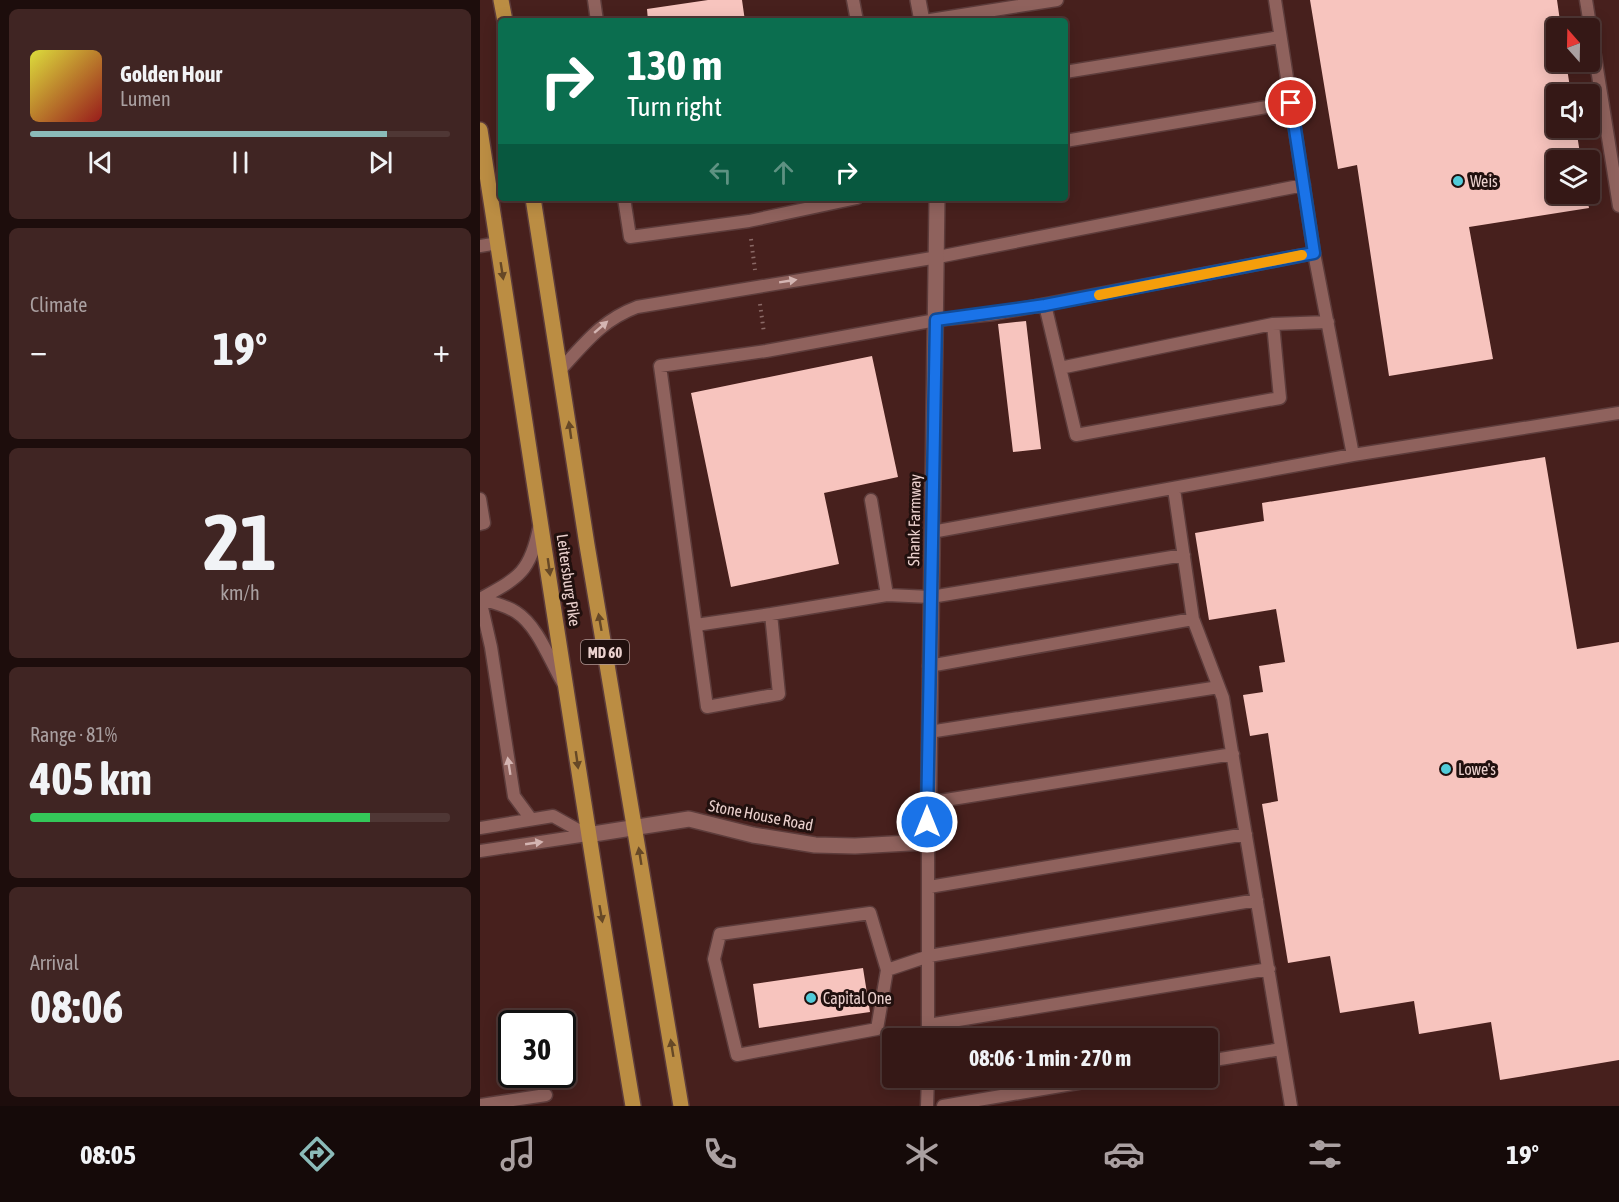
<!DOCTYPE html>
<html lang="en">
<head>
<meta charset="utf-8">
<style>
	body { margin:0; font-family:"Asap Condensed",sans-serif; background:#402523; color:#f1f3f6; height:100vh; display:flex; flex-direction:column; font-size:22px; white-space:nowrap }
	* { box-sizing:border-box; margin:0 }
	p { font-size:20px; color:#aaa0a1 }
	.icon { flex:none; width:33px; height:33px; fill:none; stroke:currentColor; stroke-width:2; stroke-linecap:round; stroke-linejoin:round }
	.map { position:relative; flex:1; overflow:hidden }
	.details { display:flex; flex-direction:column; gap:9px; padding:9px; background:#1d0d0c; width:480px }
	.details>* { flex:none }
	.hud { position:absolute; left:18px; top:18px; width:570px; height:183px; border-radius:6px; box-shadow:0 3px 15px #0003,0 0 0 2px #4f3735; background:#0b6e4f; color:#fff; overflow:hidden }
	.needle { width:39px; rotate:340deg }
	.fabs { position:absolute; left:1066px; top:18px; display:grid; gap:12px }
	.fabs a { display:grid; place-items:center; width:54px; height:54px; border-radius:6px; background:#351816; box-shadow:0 3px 15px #0003,0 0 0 2px #4f3735; font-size:30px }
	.speed { position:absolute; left:18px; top:1010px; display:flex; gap:12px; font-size:30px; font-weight:700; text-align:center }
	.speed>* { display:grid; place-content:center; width:78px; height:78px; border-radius:50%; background:#351816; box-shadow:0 3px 15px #0003,0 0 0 2px #4f3735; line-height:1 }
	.speed .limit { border:3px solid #111; border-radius:9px; background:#fff; color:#111 }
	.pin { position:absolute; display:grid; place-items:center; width:51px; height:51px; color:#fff; margin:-26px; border:3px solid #fff; border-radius:50%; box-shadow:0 2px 6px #0007 }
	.me { position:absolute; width:66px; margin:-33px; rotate:0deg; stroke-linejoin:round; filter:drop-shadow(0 0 4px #0008) }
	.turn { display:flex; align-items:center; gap:21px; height:126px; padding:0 30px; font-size:27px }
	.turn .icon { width:78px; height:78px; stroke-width:2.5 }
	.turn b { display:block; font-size:42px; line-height:51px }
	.lanes { display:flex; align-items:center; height:57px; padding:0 30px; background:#0003; justify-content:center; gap:30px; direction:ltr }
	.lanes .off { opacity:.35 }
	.big { font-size:45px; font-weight:700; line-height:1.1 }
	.details .tile { flex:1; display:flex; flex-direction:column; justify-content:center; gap:9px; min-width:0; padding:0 21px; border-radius:9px; background:#402523 }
	.details .dial { align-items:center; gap:0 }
	.dial b { font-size:78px; line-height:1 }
	.song { display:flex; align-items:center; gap:18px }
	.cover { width:72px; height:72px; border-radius:9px; background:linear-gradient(135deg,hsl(60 70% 55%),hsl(0 70% 35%)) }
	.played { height:6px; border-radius:3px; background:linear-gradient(90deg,#8bbbb9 85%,#4f3735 85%) }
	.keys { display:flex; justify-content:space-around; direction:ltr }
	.heat { display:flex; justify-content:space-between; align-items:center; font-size:33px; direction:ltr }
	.charge { height:9px; border-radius:4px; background:linear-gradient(90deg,#34c759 81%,#4f3735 0) }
	.trip { position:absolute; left:402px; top:1028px; width:336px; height:60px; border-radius:6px; background:#351816; box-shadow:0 3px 15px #0003,0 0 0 2px #4f3735; font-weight:700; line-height:60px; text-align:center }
	.tabs { display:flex; height:96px; justify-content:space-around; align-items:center; background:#150a09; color:#aaa0a1 }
	.tabs .icon { width:42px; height:42px }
	.tabs .selected { color:#8bbbb9 }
	.tabs b { font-size:27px; color:#f1f3f6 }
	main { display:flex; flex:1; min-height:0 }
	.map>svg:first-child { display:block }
</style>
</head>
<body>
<main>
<section class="details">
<div class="tile">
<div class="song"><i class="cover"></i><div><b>Golden Hour</b><p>Lumen</p></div></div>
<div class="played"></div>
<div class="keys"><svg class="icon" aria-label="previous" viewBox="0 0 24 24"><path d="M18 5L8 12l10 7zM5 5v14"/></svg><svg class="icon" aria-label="pause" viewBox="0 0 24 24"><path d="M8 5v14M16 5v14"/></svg><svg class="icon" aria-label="next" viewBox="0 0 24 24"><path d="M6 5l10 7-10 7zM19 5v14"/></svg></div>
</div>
<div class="tile"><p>Climate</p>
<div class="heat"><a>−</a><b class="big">19°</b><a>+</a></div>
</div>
<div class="tile dial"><b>21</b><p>km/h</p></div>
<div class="tile"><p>Range · 81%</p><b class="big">405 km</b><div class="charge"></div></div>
<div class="tile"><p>Arrival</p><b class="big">08:06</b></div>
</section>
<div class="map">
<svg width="1139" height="1106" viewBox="0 0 1139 1106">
	<rect width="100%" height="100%" fill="#47201d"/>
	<path fill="#f7c4be" d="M 228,0 L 262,0 L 265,21 L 168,21 L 167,9 Z
		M 830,0 L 1077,0 L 1081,28 L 1077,28 L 1077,62 L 1086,62 L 1091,94 L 1077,94 L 1077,128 L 1096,128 L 1101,160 L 1077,160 L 1077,194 L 1106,194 L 1109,208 L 989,227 L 1013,359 L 909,376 L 877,165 L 858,169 Z
		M 546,321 L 561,449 L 533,452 L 518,324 Z
		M 392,356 L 418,477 L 344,493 L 359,564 L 251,587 L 211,393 Z
		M 1065,457 L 1097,649 L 1139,642 L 1139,1060 L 1020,1080 L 1011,1022 L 939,1034 L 934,1001 L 860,1013 L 850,956 L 808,963 L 782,804 L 798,801 L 788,733 L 770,736 L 763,695 L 783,692 L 779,666 L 805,662 L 796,609 L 729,620 L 715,533 L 784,521 L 782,503 Z
		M 383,968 L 390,1012 L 279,1028 L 273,984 Z"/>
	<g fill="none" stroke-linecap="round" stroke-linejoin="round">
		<g stroke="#5d3c3b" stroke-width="15">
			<path id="service" d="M 114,0 L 117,21
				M 373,0 L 377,21
				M 795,0 L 834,253 L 873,455
				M 1106,0 L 1139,206
				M 444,21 L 577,0
				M 585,72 L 800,37
				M 585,141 L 811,103
				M 144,198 L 150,237 L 269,221 L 377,198
				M 0,246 L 18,243
				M 565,305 L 596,435 L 800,398 L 793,324 L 848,322
				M 580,368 L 793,324
				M 81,369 C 105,343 122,320 157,307 L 458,257 L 824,185
				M 694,489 L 713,619 L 743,698 L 811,1106
				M 0,499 L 4,523 L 0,524
				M 391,500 L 407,595
				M 452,532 L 873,455 L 1139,413
				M 704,555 L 451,597 L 407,595 L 291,614 L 299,694 L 227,707 L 180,366 L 286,351 L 456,320 L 514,314 L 834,253
				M 0,599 L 11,647 L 34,796 L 51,819
				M 0,599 C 12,602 25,605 36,612 C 58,626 70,661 83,683
				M 0,599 C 38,578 50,573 59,528
				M 216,625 L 291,614
				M 449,666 L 713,619
				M 449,732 L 739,687
				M 447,803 L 753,754
				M 0,828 L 73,816 L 107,835
				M 448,842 L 448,1038
				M 0,851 L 107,835
				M 449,887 L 766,834
				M 407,970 L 397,1029 L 257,1055 L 234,959 L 240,934 L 390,913 L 407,970 L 449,956 L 777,900
				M 448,1025 L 789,969
				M 728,1061 L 801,1049
				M 0,1105 L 66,1095
				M 447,1106 L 448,1077
				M 463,1106 L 633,1077"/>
		</g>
		<g stroke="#5d3c3b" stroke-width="18">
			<path id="minor" d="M 438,0 L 442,21
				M 107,835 L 209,819 L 273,835 L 335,845 L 375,846 L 448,842 L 457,198"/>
		</g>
		<g stroke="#5d3c3b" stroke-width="18">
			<path id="primary" d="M 21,0 L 25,21
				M 0,130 C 51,456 98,781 153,1106
				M 53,198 L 107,545 L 201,1106"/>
		</g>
		<path stroke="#8a6966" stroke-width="4" stroke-dasharray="1.5 4.5" stroke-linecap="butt" d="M 271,239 L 275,270
			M 280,304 L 284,333"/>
		<use href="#service" stroke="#8f625d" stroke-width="12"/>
		<use href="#minor" stroke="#8f625d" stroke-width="15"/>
		<use href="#primary" stroke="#bb8d43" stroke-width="15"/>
	</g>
	<defs><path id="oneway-solid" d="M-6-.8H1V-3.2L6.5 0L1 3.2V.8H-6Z" transform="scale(1.5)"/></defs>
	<g fill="#664826">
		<use href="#oneway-solid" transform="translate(22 271) rotate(81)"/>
		<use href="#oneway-solid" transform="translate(90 430) rotate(-98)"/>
		<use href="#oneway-solid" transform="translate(69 567) rotate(82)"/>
		<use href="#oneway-solid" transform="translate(120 622) rotate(-100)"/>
		<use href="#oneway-solid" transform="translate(97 760) rotate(82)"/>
		<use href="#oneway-solid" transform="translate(160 856) rotate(-99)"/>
		<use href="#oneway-solid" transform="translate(121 914) rotate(80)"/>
		<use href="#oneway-solid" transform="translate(192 1048) rotate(-99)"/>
	</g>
	<g fill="#d4b5b2">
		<use href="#oneway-solid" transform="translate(308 281) rotate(-9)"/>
		<use href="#oneway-solid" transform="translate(121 327) rotate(-41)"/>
		<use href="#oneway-solid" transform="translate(29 766) rotate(-99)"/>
		<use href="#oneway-solid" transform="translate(54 843) rotate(-8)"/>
	</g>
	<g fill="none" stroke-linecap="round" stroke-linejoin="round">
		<g stroke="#114b97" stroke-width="15">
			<path id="route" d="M 447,822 L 456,320 L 565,305 L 834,253 L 811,103"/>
		</g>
		<use href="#route" stroke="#1a73e8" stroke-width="10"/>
		<path stroke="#f59e0b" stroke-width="10" d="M 619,295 L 822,255"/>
	</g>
	<g fill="#52cbd9" stroke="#21100e" stroke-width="2">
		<circle cx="978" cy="181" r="6"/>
		<circle cx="966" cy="769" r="6"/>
		<circle cx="331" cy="998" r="6"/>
	</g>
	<g text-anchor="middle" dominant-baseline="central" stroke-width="6" stroke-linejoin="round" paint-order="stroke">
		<rect fill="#21100e" stroke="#ae9794" stroke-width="1.5" x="101" y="640" width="48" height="24" rx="4.5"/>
		<g font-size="15" font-weight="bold" fill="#ebd1ce">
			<text x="125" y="652">MD 60</text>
		</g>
		<g font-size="16" fill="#ebd1ce" stroke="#21100e" text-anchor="start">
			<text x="990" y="181">Weis</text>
			<text x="978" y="769">Lowe's</text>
			<text x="343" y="998">Capital One</text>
		</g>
		<g font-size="16" fill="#ebd1ce" stroke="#21100e">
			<text transform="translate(434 520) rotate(-89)">Shank Farmway</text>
			<text transform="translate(89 580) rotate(82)">Leitersburg Pike</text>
			<text transform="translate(281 815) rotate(11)">Stone House Road</text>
		</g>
	</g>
</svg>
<div class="fabs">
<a><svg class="needle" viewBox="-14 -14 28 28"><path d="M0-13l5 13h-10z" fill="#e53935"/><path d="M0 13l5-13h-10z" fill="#aaa0a1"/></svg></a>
<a><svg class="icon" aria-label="sound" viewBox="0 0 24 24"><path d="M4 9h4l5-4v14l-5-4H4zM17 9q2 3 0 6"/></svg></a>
<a><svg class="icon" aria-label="layers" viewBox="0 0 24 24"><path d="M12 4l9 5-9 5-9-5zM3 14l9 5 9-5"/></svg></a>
</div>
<div class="speed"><div class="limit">30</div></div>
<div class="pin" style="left:811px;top:103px;background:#d93025"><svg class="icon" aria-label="arrive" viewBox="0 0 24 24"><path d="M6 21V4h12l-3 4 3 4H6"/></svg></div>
<svg class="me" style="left:447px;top:822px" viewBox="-20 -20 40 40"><circle r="17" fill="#1a73e8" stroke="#fff" stroke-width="3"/><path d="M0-11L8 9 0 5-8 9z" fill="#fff"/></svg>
<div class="trip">08:06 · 1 min · 270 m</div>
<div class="hud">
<div class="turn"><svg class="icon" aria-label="right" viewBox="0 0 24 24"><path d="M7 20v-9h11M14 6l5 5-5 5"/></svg><div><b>130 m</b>Turn right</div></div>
<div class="lanes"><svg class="icon off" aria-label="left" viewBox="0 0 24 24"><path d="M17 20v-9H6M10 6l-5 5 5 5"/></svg><svg class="icon off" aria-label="ahead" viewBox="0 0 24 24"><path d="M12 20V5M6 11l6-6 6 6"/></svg><svg class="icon" aria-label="right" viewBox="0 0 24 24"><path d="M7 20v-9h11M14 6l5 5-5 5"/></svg></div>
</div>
</div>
</main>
<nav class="tabs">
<b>08:05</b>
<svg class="icon selected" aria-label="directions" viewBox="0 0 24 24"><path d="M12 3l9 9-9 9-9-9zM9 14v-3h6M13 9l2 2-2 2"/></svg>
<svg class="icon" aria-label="music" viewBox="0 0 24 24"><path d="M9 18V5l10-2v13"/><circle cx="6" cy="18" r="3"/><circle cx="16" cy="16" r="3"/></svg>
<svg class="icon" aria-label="phone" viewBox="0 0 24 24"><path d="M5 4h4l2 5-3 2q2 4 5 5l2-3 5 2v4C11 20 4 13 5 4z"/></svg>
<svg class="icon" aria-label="climate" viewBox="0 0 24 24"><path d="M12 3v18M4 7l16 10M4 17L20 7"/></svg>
<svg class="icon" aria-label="car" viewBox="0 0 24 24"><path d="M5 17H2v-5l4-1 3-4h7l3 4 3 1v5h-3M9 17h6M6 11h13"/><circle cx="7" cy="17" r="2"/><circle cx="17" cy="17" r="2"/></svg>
<svg class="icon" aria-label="filters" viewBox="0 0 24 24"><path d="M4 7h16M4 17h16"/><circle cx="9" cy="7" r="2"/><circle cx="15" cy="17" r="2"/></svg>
<b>19°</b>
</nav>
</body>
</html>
